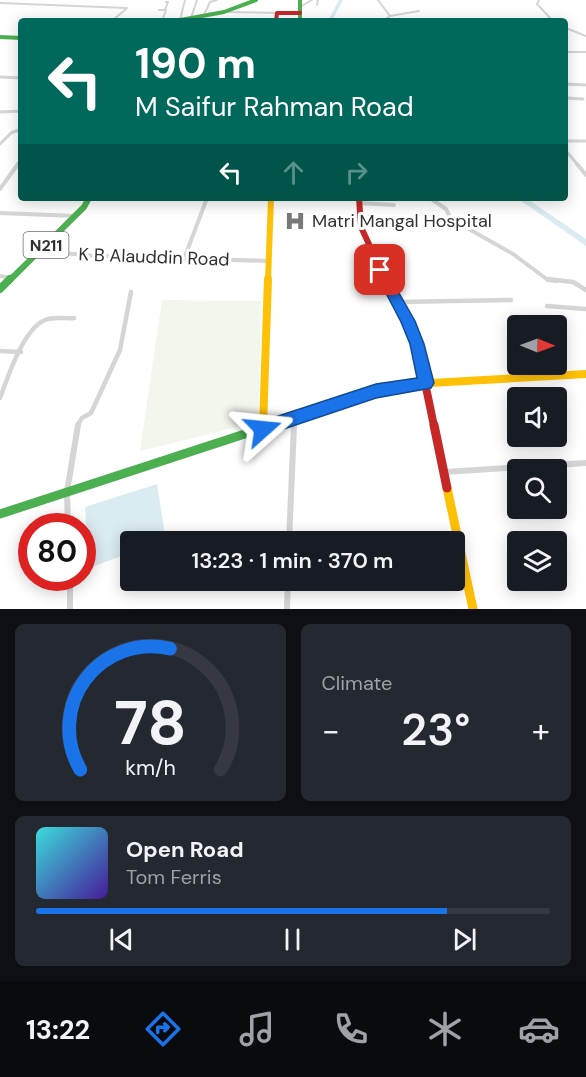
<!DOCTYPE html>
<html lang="en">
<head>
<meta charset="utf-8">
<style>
	body { margin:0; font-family:"DM Sans",sans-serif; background:#242831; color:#f1f3f6; height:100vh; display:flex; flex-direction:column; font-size:22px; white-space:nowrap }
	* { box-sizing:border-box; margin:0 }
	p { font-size:20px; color:#9ea1a6 }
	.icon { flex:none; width:33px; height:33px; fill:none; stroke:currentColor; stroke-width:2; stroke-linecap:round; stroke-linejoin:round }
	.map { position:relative; height:609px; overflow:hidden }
	.drawer { display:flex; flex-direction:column; gap:15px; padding:15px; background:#0d0f14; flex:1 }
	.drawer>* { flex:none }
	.guide { position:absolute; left:18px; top:18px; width:550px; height:183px; border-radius:6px; box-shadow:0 3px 15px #0003; background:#00695c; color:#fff; overflow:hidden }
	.needle { width:39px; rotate:91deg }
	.controls { position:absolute; left:507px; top:315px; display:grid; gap:12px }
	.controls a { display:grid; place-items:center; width:60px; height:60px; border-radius:6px; background:#171b24; box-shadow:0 3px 15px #0003; font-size:30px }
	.speed { position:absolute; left:18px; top:513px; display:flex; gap:12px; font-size:30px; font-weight:700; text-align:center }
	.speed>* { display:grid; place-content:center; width:78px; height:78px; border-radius:50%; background:#171b24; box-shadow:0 3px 15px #0003; line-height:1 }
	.speed .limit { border:9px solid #d22; background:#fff; color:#111 }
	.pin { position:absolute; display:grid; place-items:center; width:51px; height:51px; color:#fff; margin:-26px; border-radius:12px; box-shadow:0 3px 9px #0006 }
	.me { position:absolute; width:66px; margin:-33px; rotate:72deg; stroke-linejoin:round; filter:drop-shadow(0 0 4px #0008) }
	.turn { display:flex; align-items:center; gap:21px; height:126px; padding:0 18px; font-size:27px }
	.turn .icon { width:78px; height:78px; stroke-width:2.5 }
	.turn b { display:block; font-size:42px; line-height:51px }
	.lanes { display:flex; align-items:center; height:57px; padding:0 18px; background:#0003; justify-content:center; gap:30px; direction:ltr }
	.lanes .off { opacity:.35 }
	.big { font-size:45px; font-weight:600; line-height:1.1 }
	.drawer .tile { flex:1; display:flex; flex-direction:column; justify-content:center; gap:9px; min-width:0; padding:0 21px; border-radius:9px; background:#242831 }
	.drawer .dial { align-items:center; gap:0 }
	.dial svg { height:156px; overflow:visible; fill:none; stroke:#363941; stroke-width:7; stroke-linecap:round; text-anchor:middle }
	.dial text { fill:#f1f3f6; stroke:none }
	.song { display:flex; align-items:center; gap:18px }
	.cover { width:72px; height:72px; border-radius:9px; background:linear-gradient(135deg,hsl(180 70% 55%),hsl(260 70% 35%)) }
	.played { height:6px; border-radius:3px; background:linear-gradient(90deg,#1a73e8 80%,#363941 80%) }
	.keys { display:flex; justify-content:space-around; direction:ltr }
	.heat { display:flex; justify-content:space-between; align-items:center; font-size:33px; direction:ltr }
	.drawer .tiles { flex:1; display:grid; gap:15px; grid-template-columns:1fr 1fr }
	.tile:last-child { grid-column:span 2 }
	.trip { position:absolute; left:120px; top:531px; width:345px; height:60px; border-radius:6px; background:#171b24; box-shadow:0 3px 15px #0003; font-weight:600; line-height:60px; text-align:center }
	.menu { display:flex; height:96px; justify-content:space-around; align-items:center; background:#090b0e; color:#9ea1a6 }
	.menu .icon { width:42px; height:42px }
	.menu .selected { color:#1a73e8 }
	.menu b { font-size:27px; color:#f1f3f6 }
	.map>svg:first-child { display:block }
</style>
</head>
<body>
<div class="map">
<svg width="586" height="609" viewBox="0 0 586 609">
	<rect width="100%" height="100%" fill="#fff"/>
	<path fill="#f2f6ed" d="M 162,300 L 261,301 L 258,422 L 140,451 Z"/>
	<path fill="#dbebf2" d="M 157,484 L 166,541 L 130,542 L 130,553 L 89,568 L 85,507 Z"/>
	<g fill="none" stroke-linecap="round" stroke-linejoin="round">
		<path fill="#dbebf2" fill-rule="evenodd" d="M 339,0 L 343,0 L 332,21 L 328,21 Z
			M 517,198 L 526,198 L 586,239 L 586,246 Z"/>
		<path stroke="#d5d5d5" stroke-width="2" d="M 378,0 L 390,16 L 383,21
			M 539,0 L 537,4 L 553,21
			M 0,3 L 127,8
			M 317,5 L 318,0
			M 300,7 L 312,0
			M 159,10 L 166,10 L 162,21
			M 165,10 L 168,2 L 166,2
			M 224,12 L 277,13
			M 204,15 L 210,2 L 217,0
			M 390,16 L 419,11
			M 191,18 L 197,0
			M 180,20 L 185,0
			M 112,21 L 127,8
			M 566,28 L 586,36
			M 566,52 L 586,52"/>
		<path stroke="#d5d5d5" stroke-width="3" d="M 0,77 L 21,78
			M 566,84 L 586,85
			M 566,98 L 583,99
			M 0,112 L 21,111
			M 566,141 L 586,141
			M 0,144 L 11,133 L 21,129
			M 566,151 L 578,165
			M 17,165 L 20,161"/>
		<path stroke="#d5d5d5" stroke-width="4" d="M 577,164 L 586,175
			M 0,189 L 18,164
			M 430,198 L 446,209 L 451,219 L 513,254 L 548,280 L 557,281
			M 359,203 L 394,205
			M 0,213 L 76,216
			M 39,251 L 96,256 L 269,261
			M 184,259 L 207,198
			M 0,276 L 11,278"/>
		<path stroke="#d5d5d5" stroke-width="4.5" d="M 547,279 L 573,282 L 586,290
			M 398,302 L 511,300
			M 547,306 L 586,309
			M 0,351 L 21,352
			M 0,398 C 8,377 23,329 45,320 C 54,316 65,319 74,318
			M 77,426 L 82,418 L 91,413 L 120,350 L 131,292
			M 294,426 L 294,418"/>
		<path stroke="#d5d5d5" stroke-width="6" d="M 445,472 L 586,463
			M 68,526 L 67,492 L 78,425
			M 289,542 L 294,425
			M 70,578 L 70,609
			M 287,609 L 288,580"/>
		<path stroke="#4caf50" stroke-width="4" d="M 300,0 L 300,21
			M 175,21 L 224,12 L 256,0
			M 0,37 L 21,38"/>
		<path stroke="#4caf50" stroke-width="6" d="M 9,281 L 84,207 L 89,198"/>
		<path stroke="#4caf50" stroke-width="8" d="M 0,289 L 10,279"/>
		<path stroke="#4caf50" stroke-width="9" d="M 0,514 L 257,430"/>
		<path stroke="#ffc107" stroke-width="6" d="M 268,281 L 271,198"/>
		<path stroke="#ffc107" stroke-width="8" d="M 263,426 L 268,279
			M 268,426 L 376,391 L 413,384 L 586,374"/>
		<path stroke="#ffc107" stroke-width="9" d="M 263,429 L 263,425
			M 257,430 L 273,425
			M 447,488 L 473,609"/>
		<path stroke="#c62828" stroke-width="4" d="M 276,21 L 277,13 L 300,13"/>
		<path stroke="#c62828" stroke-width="6" d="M 359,198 L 361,227 L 386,281"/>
		<path stroke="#c62828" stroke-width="8" d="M 385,279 L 408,321 L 417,344 L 434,426"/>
		<path stroke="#c62828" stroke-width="9" d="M 434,425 L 447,488"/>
	</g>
	<path fill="#1a73e8" stroke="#114b97" stroke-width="1.5" d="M 380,266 L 384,267 L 415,321 L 424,344 L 434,383 L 431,388 L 376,398 L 263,436 L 257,434 L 255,429 L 257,423 L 263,421 L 376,384 L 417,378 L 410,344 L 401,322 L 374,270 Z"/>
	<defs>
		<g id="hospital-bare" transform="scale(1.62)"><path d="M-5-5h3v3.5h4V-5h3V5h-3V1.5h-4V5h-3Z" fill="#797979" stroke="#fff" stroke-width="2.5" paint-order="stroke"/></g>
	</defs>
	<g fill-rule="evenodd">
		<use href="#hospital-bare" x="295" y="221"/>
	</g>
	<g text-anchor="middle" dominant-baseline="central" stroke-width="6" stroke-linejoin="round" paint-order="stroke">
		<rect fill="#fff" stroke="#6f6f6f" stroke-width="1.5" x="23.5" y="232" width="45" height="26" rx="4.5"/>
		<g font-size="16" font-weight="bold" fill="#313131">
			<text x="46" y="245">N211</text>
		</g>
		<g font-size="18" fill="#313131" stroke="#fff" text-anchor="start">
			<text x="312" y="221">Matri Mangal Hospital</text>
		</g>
		<g font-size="18" fill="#313131" stroke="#fff">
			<text transform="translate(154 257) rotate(2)">K B Alauddin Road</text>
		</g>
	</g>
</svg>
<div class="controls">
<a><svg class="needle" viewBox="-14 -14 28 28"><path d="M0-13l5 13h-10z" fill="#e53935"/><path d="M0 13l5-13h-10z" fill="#9ea1a6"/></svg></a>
<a><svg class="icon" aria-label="sound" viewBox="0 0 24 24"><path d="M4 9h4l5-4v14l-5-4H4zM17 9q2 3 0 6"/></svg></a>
<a><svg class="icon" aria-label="search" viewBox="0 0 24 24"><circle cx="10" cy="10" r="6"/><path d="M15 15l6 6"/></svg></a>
<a><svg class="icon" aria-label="layers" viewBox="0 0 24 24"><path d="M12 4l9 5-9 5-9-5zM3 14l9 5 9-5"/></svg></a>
</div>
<div class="speed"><div class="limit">80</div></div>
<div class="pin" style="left:380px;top:270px;background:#d93025"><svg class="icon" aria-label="arrive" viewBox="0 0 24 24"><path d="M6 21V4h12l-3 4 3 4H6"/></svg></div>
<svg class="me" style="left:263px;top:429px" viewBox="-20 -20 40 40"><path d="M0-17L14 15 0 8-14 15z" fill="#1a73e8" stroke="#fff" stroke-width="4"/></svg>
<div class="trip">13:23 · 1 min · 370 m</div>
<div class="guide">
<div class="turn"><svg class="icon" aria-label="left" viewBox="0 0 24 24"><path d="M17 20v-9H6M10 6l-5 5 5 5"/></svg><div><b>190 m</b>M Saifur Rahman Road</div></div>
<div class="lanes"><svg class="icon" aria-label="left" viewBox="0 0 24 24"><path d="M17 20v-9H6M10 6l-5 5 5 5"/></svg><svg class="icon off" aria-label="ahead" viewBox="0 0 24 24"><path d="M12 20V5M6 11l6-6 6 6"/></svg><svg class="icon off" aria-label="right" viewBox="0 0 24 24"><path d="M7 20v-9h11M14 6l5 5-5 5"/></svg></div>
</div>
</div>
<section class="drawer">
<div class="tiles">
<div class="tile dial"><svg viewBox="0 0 100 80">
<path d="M14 69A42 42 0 1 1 86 69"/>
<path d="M14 69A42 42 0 0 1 60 7" stroke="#1a73e8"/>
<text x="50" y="56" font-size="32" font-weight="700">78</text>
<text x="50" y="72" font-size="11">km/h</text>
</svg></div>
<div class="tile"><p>Climate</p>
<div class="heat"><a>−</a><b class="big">23°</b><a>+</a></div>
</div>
<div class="tile">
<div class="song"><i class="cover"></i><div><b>Open Road</b><p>Tom Ferris</p></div></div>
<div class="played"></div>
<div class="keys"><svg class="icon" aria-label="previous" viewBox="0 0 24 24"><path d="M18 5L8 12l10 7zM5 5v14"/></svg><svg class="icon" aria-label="pause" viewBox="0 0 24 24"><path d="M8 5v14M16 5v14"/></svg><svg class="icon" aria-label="next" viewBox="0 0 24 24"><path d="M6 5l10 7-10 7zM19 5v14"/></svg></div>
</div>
</div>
</section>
<nav class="menu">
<b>13:22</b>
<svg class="icon selected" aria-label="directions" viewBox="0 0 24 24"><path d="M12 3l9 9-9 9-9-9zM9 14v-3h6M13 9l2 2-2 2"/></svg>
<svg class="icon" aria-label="music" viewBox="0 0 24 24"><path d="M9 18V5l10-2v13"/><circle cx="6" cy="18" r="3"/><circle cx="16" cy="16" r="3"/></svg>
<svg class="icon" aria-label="phone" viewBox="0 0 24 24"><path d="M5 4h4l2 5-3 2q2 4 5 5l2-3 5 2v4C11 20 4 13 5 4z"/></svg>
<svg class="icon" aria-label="climate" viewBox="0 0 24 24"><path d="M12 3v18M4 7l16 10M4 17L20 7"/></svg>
<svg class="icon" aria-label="car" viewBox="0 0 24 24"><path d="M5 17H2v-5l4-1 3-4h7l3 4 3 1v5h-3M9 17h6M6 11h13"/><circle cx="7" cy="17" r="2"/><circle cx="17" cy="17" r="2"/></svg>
</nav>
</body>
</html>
